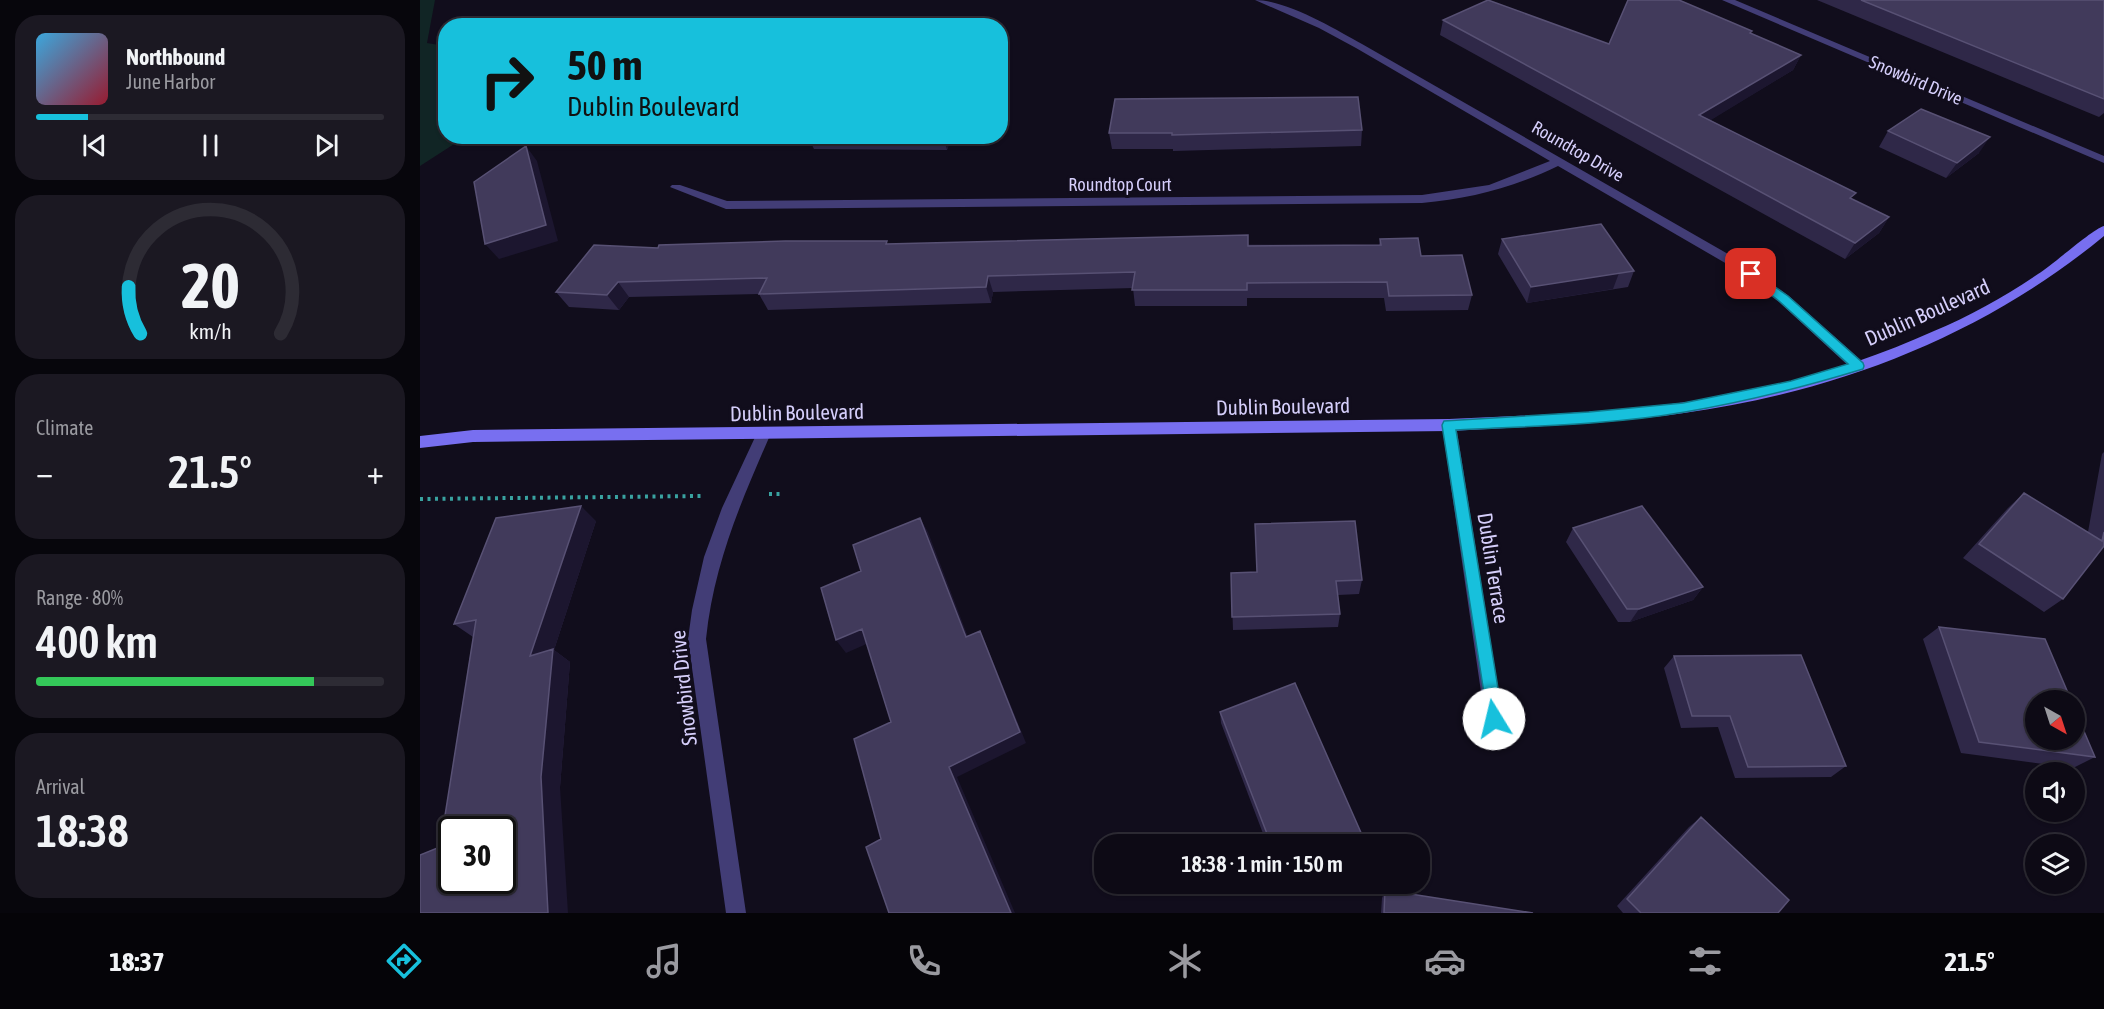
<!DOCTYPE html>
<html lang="en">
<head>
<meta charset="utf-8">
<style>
	body { margin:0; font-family:"Asap Condensed",sans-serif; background:#1b1822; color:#f1f3f6; height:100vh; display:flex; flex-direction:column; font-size:22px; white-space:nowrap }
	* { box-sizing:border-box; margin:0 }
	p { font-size:20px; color:#9a9aa0 }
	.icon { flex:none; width:33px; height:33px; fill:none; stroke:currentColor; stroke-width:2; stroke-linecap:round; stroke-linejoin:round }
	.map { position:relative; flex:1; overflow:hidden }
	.sheet { display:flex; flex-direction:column; gap:15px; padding:15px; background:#07060c; width:420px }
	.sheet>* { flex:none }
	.banner { position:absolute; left:18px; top:18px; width:570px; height:126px; border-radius:24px; box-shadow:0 2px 4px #0004,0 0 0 2px #2d2b34; background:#17c0dc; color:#111; overflow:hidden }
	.needle { width:39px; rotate:141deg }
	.tools { position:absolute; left:1605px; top:690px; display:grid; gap:12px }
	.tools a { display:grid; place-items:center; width:60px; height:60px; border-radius:50%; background:#0d0a15; box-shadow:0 2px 4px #0004,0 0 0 2px #2d2b34; font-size:30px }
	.speed { position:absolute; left:18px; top:816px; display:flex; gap:12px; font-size:30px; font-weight:700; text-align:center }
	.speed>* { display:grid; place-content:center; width:78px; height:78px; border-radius:50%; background:#0d0a15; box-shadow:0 2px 4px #0004,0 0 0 2px #2d2b34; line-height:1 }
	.speed .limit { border:3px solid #111; border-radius:9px; background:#fff; color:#111 }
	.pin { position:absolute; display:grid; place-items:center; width:51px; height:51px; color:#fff; margin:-26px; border-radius:12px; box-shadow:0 3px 9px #0006 }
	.me { position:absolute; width:66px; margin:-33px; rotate:351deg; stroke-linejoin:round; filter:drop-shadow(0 0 4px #0008) }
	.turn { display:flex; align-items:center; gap:21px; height:126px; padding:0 30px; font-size:27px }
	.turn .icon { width:78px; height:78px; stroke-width:2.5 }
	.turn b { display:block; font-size:42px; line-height:51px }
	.big { font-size:45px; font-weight:600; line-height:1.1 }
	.sheet .widget { flex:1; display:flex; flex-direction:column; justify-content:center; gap:9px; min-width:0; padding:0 21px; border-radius:24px; background:#1b1822 }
	.sheet .dial { align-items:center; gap:0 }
	.dial svg { height:156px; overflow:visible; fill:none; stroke:#2d2b34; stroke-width:7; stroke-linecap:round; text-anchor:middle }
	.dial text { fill:#f1f3f6; stroke:none }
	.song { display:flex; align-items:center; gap:18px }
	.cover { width:72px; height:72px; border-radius:9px; background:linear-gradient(135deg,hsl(200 70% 55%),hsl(350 70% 35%)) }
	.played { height:6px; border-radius:3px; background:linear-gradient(90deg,#17c0dc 15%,#2d2b34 15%) }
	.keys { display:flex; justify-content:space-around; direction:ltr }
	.heat { display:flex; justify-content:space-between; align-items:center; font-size:33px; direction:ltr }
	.charge { height:9px; border-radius:4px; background:linear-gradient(90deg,#34c759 80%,#2d2b34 0) }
	.trip { position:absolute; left:674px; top:834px; width:336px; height:60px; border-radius:24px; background:#0d0a15; box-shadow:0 2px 4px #0004,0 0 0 2px #2d2b34; font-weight:600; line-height:60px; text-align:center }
	.tabs { display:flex; height:96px; justify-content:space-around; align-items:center; background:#050408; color:#9a9aa0 }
	.tabs .icon { width:42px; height:42px }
	.tabs .on { color:#17c0dc }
	.tabs b { font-size:27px; color:#f1f3f6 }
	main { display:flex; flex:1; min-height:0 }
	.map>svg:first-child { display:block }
</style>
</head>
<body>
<main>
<section class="sheet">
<div class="widget">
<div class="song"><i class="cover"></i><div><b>Northbound</b><p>June Harbor</p></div></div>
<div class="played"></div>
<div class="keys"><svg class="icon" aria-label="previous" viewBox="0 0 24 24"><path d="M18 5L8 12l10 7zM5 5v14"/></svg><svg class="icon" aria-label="pause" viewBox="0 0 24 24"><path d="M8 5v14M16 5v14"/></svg><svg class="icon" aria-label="next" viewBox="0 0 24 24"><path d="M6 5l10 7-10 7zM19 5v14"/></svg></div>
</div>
<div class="widget dial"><svg viewBox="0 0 100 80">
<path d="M14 69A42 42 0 1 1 86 69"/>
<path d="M14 69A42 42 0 0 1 8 45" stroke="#17c0dc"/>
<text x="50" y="56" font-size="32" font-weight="700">20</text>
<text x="50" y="72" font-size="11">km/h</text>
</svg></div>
<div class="widget"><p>Climate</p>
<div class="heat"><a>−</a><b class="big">21.5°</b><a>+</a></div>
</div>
<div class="widget"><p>Range · 80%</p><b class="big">400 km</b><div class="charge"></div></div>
<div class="widget"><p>Arrival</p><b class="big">18:38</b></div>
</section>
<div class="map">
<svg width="1684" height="913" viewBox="0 0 1684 913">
	<rect width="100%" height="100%" fill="#110d1c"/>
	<path fill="#112525" d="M 0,0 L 15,0 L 7,43 L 25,46 L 26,136 L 45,137 L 0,166 Z"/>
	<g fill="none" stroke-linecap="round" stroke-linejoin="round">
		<path stroke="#39a2a0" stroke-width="4" stroke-dasharray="3 4.5" stroke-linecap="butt" d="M 349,494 L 364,494
			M 0,499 L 281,496"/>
		<path fill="#423d76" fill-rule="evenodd" d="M 835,0 C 866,0 915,29 942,44 L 1315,258 L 1369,296 L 1443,362 L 1445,366 L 1443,370 L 1433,370 L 1359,302 L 1307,264 L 1138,166 C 1095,187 1050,199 1002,203 L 306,209 L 250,187 L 252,185 L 260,185 L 307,201 L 1002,195 L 1069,185 L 1130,161 L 936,48 L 899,28 Z
			M 1302,0 L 1315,0 L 1684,156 L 1684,163 Z
			M 1029,419 L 1034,421 L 1036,425 L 1083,719 L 1080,725 L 1074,728 L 1068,725 L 1065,719 L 1022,425 L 1024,421 Z
			M 344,427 L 349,429 L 351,433 C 321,502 294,563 286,639 L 326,913 L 306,913 L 268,639 L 272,610 L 284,557 L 302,508 L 337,433 L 339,429 Z"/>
		<path fill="#786ff0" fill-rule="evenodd" d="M 1684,226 L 1684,236 C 1564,335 1417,392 1264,413 C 1186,424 1107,427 1029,431 L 53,442 L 0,448 L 0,436 L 53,430 L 1029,419 C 1121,415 1214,412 1306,396 C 1378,383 1447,361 1514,331 C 1550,316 1586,296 1618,274 C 1633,265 1671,230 1684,226 Z"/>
	</g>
	<path fill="#2f2848" d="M 1397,0 L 1684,0 L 1684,113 L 1679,117 Z
		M 1023,20 L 1189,44 L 1331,33 L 1381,55 L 1373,70 L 1290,120 L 1432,199 L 1469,217 L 1459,233 L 1425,259 L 1020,35 Z
		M 942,130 L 941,146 L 753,151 L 753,149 L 692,149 L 689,133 Z
		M 1468,131 L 1559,153 L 1526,178 L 1459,147 Z
		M 380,136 L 565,136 L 564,141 L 530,141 L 527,150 L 394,149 L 389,139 Z
		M 960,239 L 1001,256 L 1052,295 L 1048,310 L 966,311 L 964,298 L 827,298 L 827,306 L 715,306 L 713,288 L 573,292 L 571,303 L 348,310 L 339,294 L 209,297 L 199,310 L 149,307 L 136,292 L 238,248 L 469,244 L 959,245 Z
		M 1082,239 L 1214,271 L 1208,287 L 1107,303 L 1078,254 Z
		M 1684,452 L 1684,546 L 1643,599 L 1624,612 L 1543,558 L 1588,508 L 1604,493 L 1668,532 L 1682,454 Z
		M 176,521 L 134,650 L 150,662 L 140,787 L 20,847 L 53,637 L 34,624 Z
		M 1153,528 L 1283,587 L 1273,600 L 1210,622 L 1198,622 L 1146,542 Z
		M 811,573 L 942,580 L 939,594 L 918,595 L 920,614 L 918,627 L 813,630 Z
		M 1519,627 L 1675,757 L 1653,768 L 1541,753 L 1503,639 Z
		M 1254,656 L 1426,766 L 1411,777 L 1315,778 L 1298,727 L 1261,728 L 1244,668 Z
		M 800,712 L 946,844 L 847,844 L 801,723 Z
		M 1281,817 L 1358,913 L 1203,913 L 1197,906 L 1269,827 Z
		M 965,890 L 1113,913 L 961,913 L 962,898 Z"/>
	<path fill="#1c162f" d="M 1381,55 L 1373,70 L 1273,131 L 1279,115 Z
		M 523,136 L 528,136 L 530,141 L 527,150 Z
		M 1570,137 L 1559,153 L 1526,178 L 1537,163 Z
		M 106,146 L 117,161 L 138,241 L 79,259 L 65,244 Z
		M 1469,217 L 1459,233 L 1425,259 L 1435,243 Z
		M 1199,273 L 1193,289 L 1107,303 L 1111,287 Z
		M 568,276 L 573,292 L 571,303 L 566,287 Z
		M 198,282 L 209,297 L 199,310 L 187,295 Z
		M 161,506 L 176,521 L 134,650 L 150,662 L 140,787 L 148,913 L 128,913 L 110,656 Z
		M 500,518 L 508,532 L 553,650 L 546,637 Z
		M 1283,587 L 1273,600 L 1210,622 L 1219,609 Z
		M 442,629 L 451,642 L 426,653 L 416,640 Z
		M 560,631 L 566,644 L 606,743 L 537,777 L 595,913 L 591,913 L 529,767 Z
		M 864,884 L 877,884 L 864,889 Z"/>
	<path fill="#413a5b" stroke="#585174" stroke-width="1.5" fill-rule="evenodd" d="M 1068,0 L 1189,44 L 1208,0 L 1259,0 L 1332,31 L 1330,33 L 1381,55 L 1279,115 L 1436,193 L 1430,198 L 1469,217 L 1435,243 L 1023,20 Z
		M 1441,0 L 1684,0 L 1684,99 Z
		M 938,97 L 942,130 L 752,135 L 752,133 L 689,133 L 695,99 Z
		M 1501,109 L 1570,137 L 1537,163 L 1468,131 Z
		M 106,146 L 126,225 L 65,244 L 54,182 Z
		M 1181,224 L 1214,271 L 1111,287 L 1082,239 Z
		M 828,235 L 828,246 L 961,245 L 960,239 L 998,238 L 1001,256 L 1042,255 L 1052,295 L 969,296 L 967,282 L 827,283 L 827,290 L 712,290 L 715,272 L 568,276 L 566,287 L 339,294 L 347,278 L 198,282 L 187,295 L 136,292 L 174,245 L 238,248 L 239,245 L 365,241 L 467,241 L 466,244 Z
		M 1604,493 L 1682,541 L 1684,532 L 1684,546 L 1643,599 L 1559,544 Z
		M 161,506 L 110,656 L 133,649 L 121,777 L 128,913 L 0,913 L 0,855 L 20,847 L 56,620 L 34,624 L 76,518 ZM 32,830 L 82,830 L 82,880 L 32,880 Z
		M 1222,506 L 1283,587 L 1219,609 L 1207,609 L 1153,528 Z
		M 500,518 L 546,637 L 560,631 L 600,732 L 529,767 L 591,913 L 469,913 L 446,847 L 461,839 L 434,739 L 471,722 L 442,629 L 416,640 L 401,588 L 441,571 L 433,545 Z
		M 935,521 L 942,580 L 916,581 L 920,614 L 812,617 L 811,573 L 837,572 L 835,524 Z
		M 1519,627 L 1625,639 L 1651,700 L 1616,700 L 1616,740 L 1654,740 L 1654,708 L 1675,757 L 1559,742 Z
		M 1381,655 L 1426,766 L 1328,767 L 1310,716 L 1272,716 L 1254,656 Z
		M 875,683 L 946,844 L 851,844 L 800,712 Z
		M 1281,817 L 1369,900 L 1358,913 L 1221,913 L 1207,899 Z
		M 965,890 L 1113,913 L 964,913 Z"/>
	<path fill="#17c0dc" stroke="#0f7d8f" stroke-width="1.5" d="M 1331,270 L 1368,296 L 1443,363 L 1444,366 L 1443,369 C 1384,387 1325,402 1265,412 C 1190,425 1112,426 1036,430 L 1083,719 L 1080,725 L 1074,727 L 1069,725 L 1022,425 L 1024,421 L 1169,412 L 1263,403 L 1371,381 L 1428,364 L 1359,301 L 1327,276 L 1327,271 Z"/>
	<g text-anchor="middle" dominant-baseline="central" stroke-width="6" stroke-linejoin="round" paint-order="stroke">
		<g font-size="18" fill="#d5cefa" stroke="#110d1c">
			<text transform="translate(1496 80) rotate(23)">Snowbird Drive</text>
			<text transform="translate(1158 151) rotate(30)">Roundtop Drive</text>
			<text x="700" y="184">Roundtop Court</text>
		</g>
		<g font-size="21" fill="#d5cefa" stroke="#110d1c">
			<text transform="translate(1507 312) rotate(-24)">Dublin Boulevard</text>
			<text transform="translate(863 406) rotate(-1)">Dublin Boulevard</text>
			<text transform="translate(377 412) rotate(-1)">Dublin Boulevard</text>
			<text transform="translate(1074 568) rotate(81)">Dublin Terrace</text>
			<text transform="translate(263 688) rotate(-96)">Snowbird Drive</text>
		</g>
	</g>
</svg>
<div class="tools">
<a><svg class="needle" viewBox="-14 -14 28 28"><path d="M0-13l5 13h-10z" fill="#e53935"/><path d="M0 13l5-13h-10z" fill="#9a9aa0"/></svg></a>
<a><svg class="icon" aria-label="sound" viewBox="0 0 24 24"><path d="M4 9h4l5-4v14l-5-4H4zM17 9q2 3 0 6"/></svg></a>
<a><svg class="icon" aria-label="layers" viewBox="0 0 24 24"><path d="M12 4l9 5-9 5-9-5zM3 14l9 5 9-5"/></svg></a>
</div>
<div class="speed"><div class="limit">30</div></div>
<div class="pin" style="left:1331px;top:274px;background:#d93025"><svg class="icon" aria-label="arrive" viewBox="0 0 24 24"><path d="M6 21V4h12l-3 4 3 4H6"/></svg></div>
<svg class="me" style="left:1074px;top:719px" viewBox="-20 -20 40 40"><circle r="19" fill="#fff"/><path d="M0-13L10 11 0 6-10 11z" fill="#17c0dc"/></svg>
<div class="trip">18:38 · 1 min · 150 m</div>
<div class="banner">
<div class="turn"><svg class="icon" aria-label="right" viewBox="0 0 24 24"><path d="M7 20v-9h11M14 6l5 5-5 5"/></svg><div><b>50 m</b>Dublin Boulevard</div></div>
</div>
</div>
</main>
<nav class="tabs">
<b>18:37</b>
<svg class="icon on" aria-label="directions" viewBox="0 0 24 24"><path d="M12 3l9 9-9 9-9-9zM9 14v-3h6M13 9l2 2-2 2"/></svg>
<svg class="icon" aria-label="music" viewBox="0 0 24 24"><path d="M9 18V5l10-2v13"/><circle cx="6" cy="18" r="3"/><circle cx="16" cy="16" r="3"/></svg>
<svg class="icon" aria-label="phone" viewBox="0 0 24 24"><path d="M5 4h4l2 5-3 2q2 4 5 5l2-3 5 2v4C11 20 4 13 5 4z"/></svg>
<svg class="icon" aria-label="climate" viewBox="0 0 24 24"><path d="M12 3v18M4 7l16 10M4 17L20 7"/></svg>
<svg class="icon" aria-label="car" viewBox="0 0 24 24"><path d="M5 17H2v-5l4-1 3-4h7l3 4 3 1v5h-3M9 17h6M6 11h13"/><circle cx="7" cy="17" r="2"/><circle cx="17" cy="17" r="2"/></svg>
<svg class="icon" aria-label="filters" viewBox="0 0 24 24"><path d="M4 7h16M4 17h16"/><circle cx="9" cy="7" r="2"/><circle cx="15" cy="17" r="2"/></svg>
<b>21.5°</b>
</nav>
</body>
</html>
